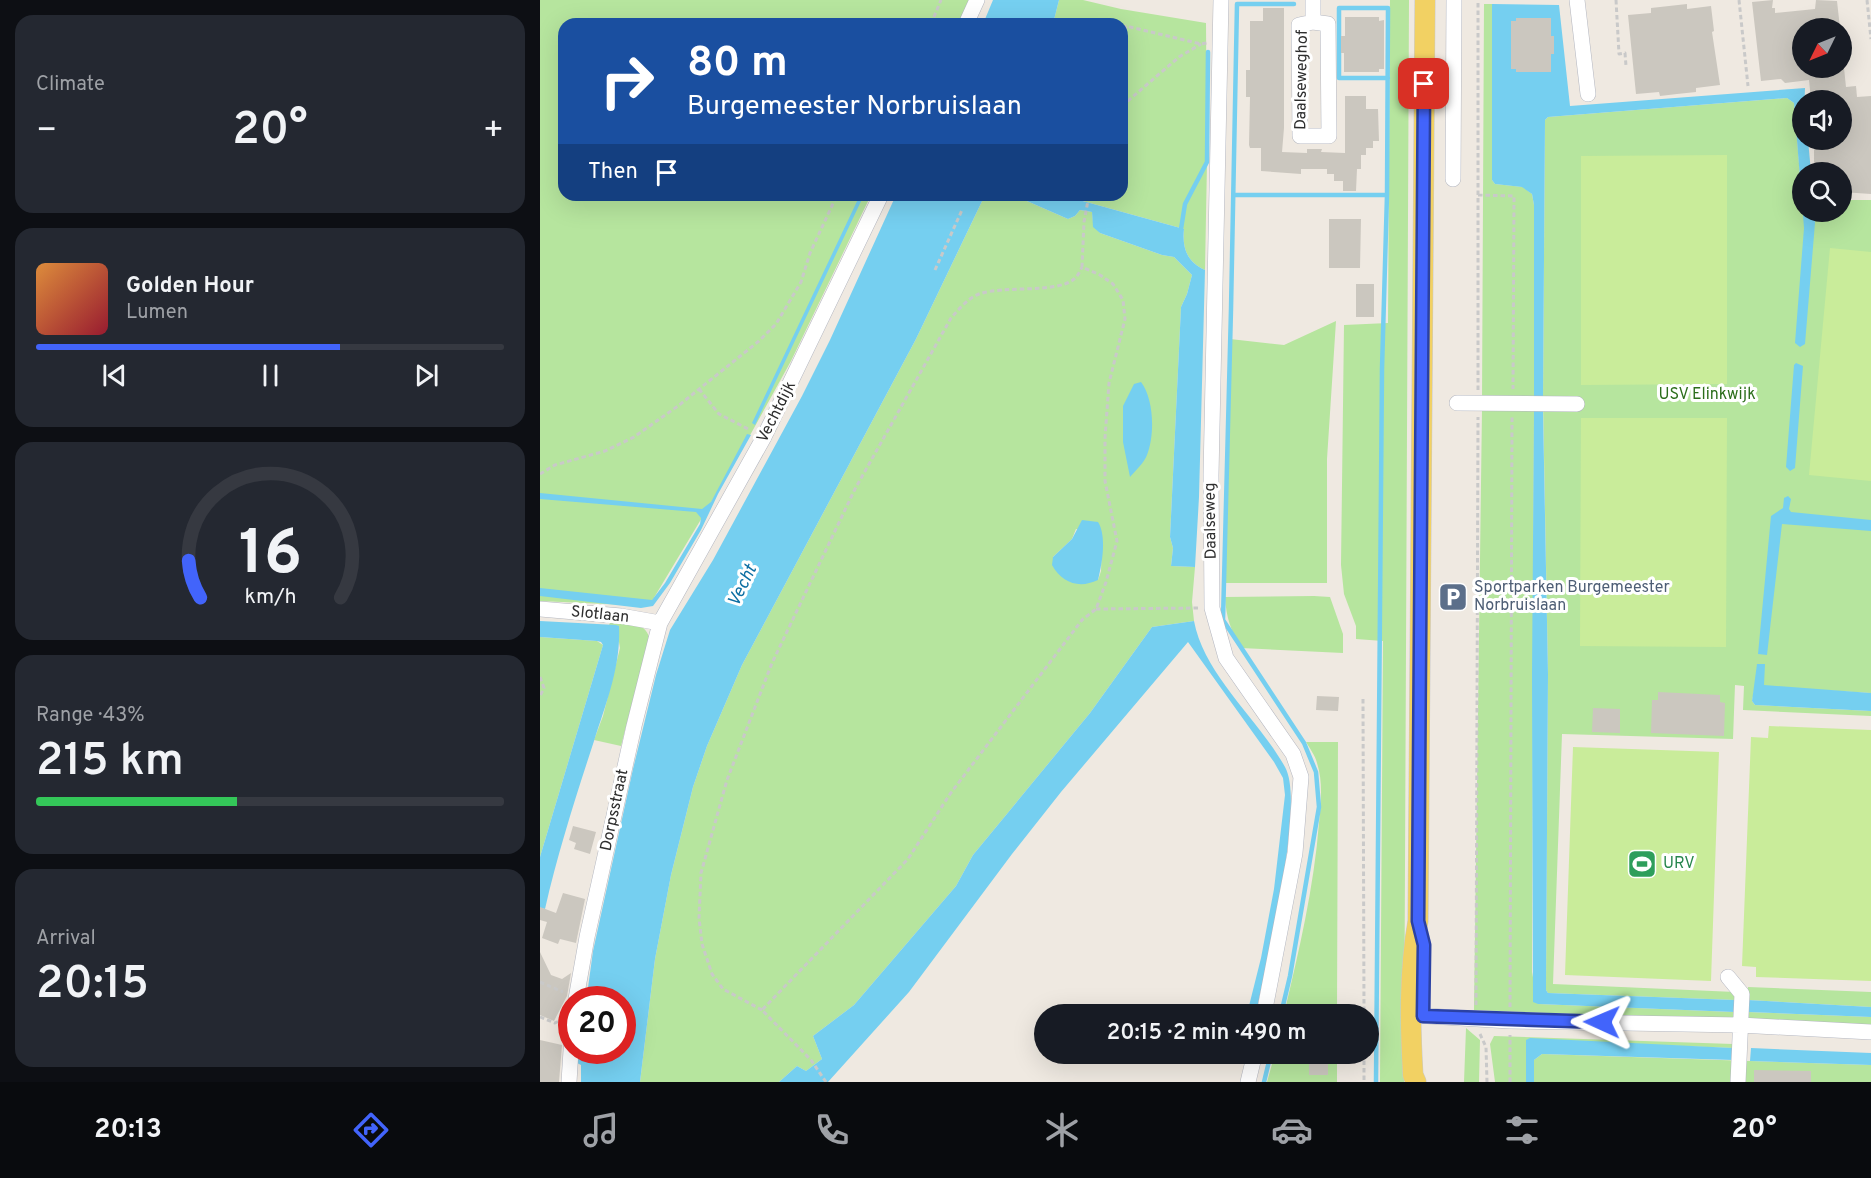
<!DOCTYPE html>
<html lang="en">
<head>
<meta charset="utf-8">
<style>
	body { margin:0; font-family:Overpass,sans-serif; background:#242831; color:#f1f3f6; height:100vh; display:flex; flex-direction:column; font-size:22px; white-space:nowrap }
	* { box-sizing:border-box; margin:0 }
	p { font-size:20px; color:#9ea1a6 }
	.icon { flex:none; width:33px; height:33px; fill:none; stroke:currentColor; stroke-width:2; stroke-linecap:round; stroke-linejoin:round }
	.map { position:relative; flex:1; overflow:hidden }
	.sheet { display:flex; flex-direction:column; gap:15px; padding:15px; background:#0d0f14; width:540px }
	.sheet>* { flex:none }
	.hud { position:absolute; left:18px; top:18px; width:570px; height:183px; border-radius:18px; box-shadow:0 6px 24px #0002; background:#1a4fa0; color:#fff; overflow:hidden }
	.needle { width:39px; rotate:227deg }
	.tools { position:absolute; left:1252px; top:18px; display:grid; gap:12px }
	.tools a { display:grid; place-items:center; width:60px; height:60px; border-radius:50%; background:#171b24; box-shadow:0 6px 24px #0002; font-size:30px }
	.speed { position:absolute; left:18px; top:986px; display:flex; gap:12px; font-size:30px; font-weight:700; text-align:center }
	.speed>* { display:grid; place-content:center; width:78px; height:78px; border-radius:50%; background:#171b24; box-shadow:0 6px 24px #0002; line-height:1 }
	.speed .limit { border:9px solid #d22; background:#fff; color:#111 }
	.pin { position:absolute; display:grid; place-items:center; width:51px; height:51px; color:#fff; margin:-26px; border-radius:12px; box-shadow:0 3px 9px #0006 }
	.me { position:absolute; width:66px; margin:-33px; rotate:271deg; stroke-linejoin:round; filter:drop-shadow(0 0 4px #0008) }
	.turn { display:flex; align-items:center; gap:21px; height:126px; padding:0 30px; font-size:27px }
	.turn .icon { width:78px; height:78px; stroke-width:2.5 }
	.turn b { display:block; font-size:42px; line-height:51px }
	.then { display:flex; align-items:center; height:57px; padding:0 30px; background:#0003; gap:12px; font-size:22px }
	.big { font-size:45px; font-weight:600; line-height:1.1 }
	.sheet .tile { flex:1; display:flex; flex-direction:column; justify-content:center; gap:9px; min-width:0; padding:0 21px; border-radius:18px; background:#242831 }
	.sheet .dial { align-items:center; gap:0 }
	.dial svg { height:156px; overflow:visible; fill:none; stroke:#363941; stroke-width:7; stroke-linecap:round; text-anchor:middle }
	.dial text { fill:#f1f3f6; stroke:none }
	.song { display:flex; align-items:center; gap:18px }
	.cover { width:72px; height:72px; border-radius:9px; background:linear-gradient(135deg,hsl(30 70% 55%),hsl(350 70% 35%)) }
	.played { height:6px; border-radius:3px; background:linear-gradient(90deg,#4264fb 65%,#363941 65%) }
	.keys { display:flex; justify-content:space-around; direction:ltr }
	.heat { display:flex; justify-content:space-between; align-items:center; font-size:33px; direction:ltr }
	.charge { height:9px; border-radius:4px; background:linear-gradient(90deg,#34c759 43%,#363941 0) }
	.trip { position:absolute; left:494px; top:1004px; width:345px; height:60px; border-radius:30px; background:#171b24; box-shadow:0 6px 24px #0002; font-weight:600; line-height:60px; text-align:center }
	.tabs { display:flex; height:96px; justify-content:space-around; align-items:center; background:#090b0e; color:#9ea1a6 }
	.tabs .icon { width:42px; height:42px }
	.tabs .on { color:#4264fb }
	.tabs b { font-size:27px; color:#f1f3f6 }
	main { display:flex; flex:1; min-height:0 }
	.map>svg:first-child { display:block }
</style>
</head>
<body>
<main>
<section class="sheet">
<div class="tile"><p>Climate</p>
<div class="heat"><a>−</a><b class="big">20°</b><a>+</a></div>
</div>
<div class="tile">
<div class="song"><i class="cover"></i><div><b>Golden Hour</b><p>Lumen</p></div></div>
<div class="played"></div>
<div class="keys"><svg class="icon" aria-label="previous" viewBox="0 0 24 24"><path d="M18 5L8 12l10 7zM5 5v14"/></svg><svg class="icon" aria-label="pause" viewBox="0 0 24 24"><path d="M8 5v14M16 5v14"/></svg><svg class="icon" aria-label="next" viewBox="0 0 24 24"><path d="M6 5l10 7-10 7zM19 5v14"/></svg></div>
</div>
<div class="tile dial"><svg viewBox="0 0 100 80">
<path d="M14 69A42 42 0 1 1 86 69"/>
<path d="M14 69A42 42 0 0 1 8 50" stroke="#4264fb"/>
<text x="50" y="56" font-size="32" font-weight="700">16</text>
<text x="50" y="72" font-size="11">km/h</text>
</svg></div>
<div class="tile"><p>Range · 43%</p><b class="big">215 km</b><div class="charge"></div></div>
<div class="tile"><p>Arrival</p><b class="big">20:15</b></div>
</section>
<div class="map">
<svg width="1331" height="1082" viewBox="0 0 1331 1082">
	<rect width="100%" height="100%" fill="#efe9e1"/>
	<path fill="#b6e59e" fill-rule="evenodd" d="M 0,0 L 431,0 L 420,24 L 24,24 L 24,195 L 331,195 L 251,361 L 193,466 L 109,606 L 0,601 Z
		M 519,0 L 543,0 L 581,9 L 666,23 L 667,162 L 665,270 C 647,262 642,248 644,229 L 521,195 L 582,195 L 582,24 L 513,24 Z
		M 850,0 L 869,0 L 864,1082 L 840,1082 L 843,641 L 816,639 L 816,626 L 804,594 L 801,565 L 804,325 L 848,323 Z
		M 944,4 L 952,4 L 952,180 L 955,184 L 983,187 L 992,194 L 994,205 L 994,400 L 942,400 Z
		M 1247,98 L 1254,103 L 1263,212 L 1302,212 L 1302,200 L 1331,200 L 1331,693 L 1215,686 L 1212,701 L 1215,705 L 1331,711 L 1331,716 L 1203,710 L 1204,686 L 1195,685 L 1193,739 L 1022,734 L 1013,984 L 1195,992 L 1195,1000 L 1008,993 L 1006,990 L 1008,674 L 1003,400 L 1005,120 L 1008,117 Z
		M 445,195 L 473,195 L 528,219 L 535,216 L 540,210 L 552,212 L 553,222 L 560,233 L 622,255 L 634,257 L 652,275 L 647,294 L 641,307 L 630,537 L 633,548 L 631,566 L 655,567 L 652,602 L 654,621 L 612,627 L 550,713 L 433,855 L 416,886 L 314,1005 L 273,1036 L 282,1059 L 266,1071 L 257,1066 L 239,1082 L 100,1082 L 115,959 L 131,875 L 153,787 L 167,746 L 202,665 L 376,339 ZM 536,529 L 562,535 L 561,571 L 558,580 L 513,557 L 532,539 Z
		M 796,321 L 787,459 L 787,583 L 684,583 L 690,339 L 744,345 Z
		M 942,409 L 994,410 L 992,972 L 998,1004 L 1194,1012 L 1193,1018 L 1187,1020 L 934,1010 Z
		M 774,596 L 790,597 L 803,634 L 803,653 L 701,648 C 691,631 686,617 685,597 Z
		M 72,619 C 86,622 105,622 109,637 L 81,746 L 54,740 L 63,716 L 80,648 L 76,625 L 69,625 Z
		M 0,637 L 57,641 L 63,645 L 0,857 Z
		M 766,742 L 798,742 L 797,1014 L 744,1014 C 759,951 774,887 779,823 C 781,803 783,781 777,763 C 775,755 770,749 766,742 Z
		M 1208,987 L 1331,992 L 1331,1007 L 1208,1000 Z
		M 1208,1012 L 1331,1017 L 1331,1026 L 1214,1021 L 1209,1018 Z
		M 926,1028 L 940,1040 L 939,1082 L 924,1082 Z
		M 954,1036 L 1193,1044 L 1193,1048 L 986,1040 L 986,1082 L 955,1082 L 950,1044 Z
		M 735,1053 L 797,1053 L 797,1082 L 727,1082 Z
		M 1002,1054 L 1331,1065 L 1331,1082 L 994,1082 L 994,1060 Z"/>
	<path fill="#c9ec9a" d="M 1187,155 L 1187,384 L 1041,385 L 1041,156 Z
		M 1290,248 L 1331,252 L 1331,481 L 1269,475 Z
		M 1041,418 L 1187,418 L 1186,647 L 1040,646 Z
		M 1229,726 L 1331,730 L 1331,981 L 1216,977 L 1216,967 L 1202,966 L 1211,737 L 1228,738 Z
		M 1033,747 L 1179,752 L 1171,981 L 1025,975 Z"/>
	<path fill="#75cff0" d="M 453,0 L 519,0 L 513,24 L 443,24 Z
		M 952,4 L 1019,5 L 1030,106 L 1265,88 L 1263,140 L 1268,140 L 1271,172 L 1263,172 L 1263,212 L 1274,212 L 1275,223 L 1265,344 L 1260,347 L 1255,343 L 1264,228 L 1254,103 L 1247,98 L 1008,117 L 1005,120 L 1003,400 L 994,400 L 994,205 L 992,194 L 982,187 L 955,184 L 952,180 Z
		M 320,195 L 324,195 L 215,425 L 212,423 Z
		M 356,195 L 445,195 L 376,339 L 202,665 L 167,746 L 153,787 L 131,875 L 115,959 L 100,1082 L 41,1082 L 41,1065 L 37,1063 L 38,1050 L 82,1050 L 82,999 L 43,999 L 47,995 L 53,951 L 93,769 L 116,675 L 130,630 L 173,560 L 262,396 L 290,340 Z
		M 473,195 L 521,195 L 644,229 C 642,248 647,262 665,270 L 659,497 L 655,567 L 631,566 L 633,548 L 630,537 L 641,307 L 647,294 L 652,275 L 634,257 L 622,255 L 560,233 L 553,227 L 552,212 L 540,210 L 535,216 L 528,219 Z
		M 1256,363 L 1263,366 L 1255,468 L 1250,471 L 1246,467 L 1254,365 Z
		M 601,382 C 614,399 615,435 607,455 C 604,463 595,471 590,477 L 583,442 L 583,406 L 594,384 Z
		M 994,410 L 1003,410 L 1008,674 L 1006,990 L 1008,993 L 1195,1000 L 1194,1012 L 998,1004 L 993,1002 L 992,675 Z
		M 207,434 L 211,435 L 178,494 L 161,530 L 130,583 L 113,606 L 101,608 L 0,596 L 0,588 L 112,600 L 125,583 L 160,524 L 161,518 L 156,512 L 0,499 L 0,493 L 162,509 L 171,502 Z
		M 1248,496 L 1251,499 L 1249,509 L 1251,512 L 1331,520 L 1331,531 L 1242,524 L 1227,655 L 1218,654 L 1231,516 L 1243,508 L 1244,498 Z
		M 542,520 L 558,522 C 567,536 562,564 558,580 C 539,589 522,583 512,565 L 513,557 L 532,539 Z
		M 0,621 L 76,625 L 79,626 C 81,667 66,703 54,741 C 36,796 18,852 5,909 L 1,908 L 0,910 L 0,857 L 63,645 L 61,642 L 57,641 L 0,637 Z
		M 654,621 C 664,675 719,720 745,767 C 766,804 725,967 716,1014 L 707,1014 L 721,958 L 734,889 L 745,795 L 743,778 L 734,762 L 648,642 L 521,792 L 472,854 L 369,992 L 288,1082 L 239,1082 L 257,1066 L 266,1071 L 282,1059 L 273,1036 L 314,1005 L 416,886 L 433,855 L 550,713 L 612,627 Z
		M 1217,664 L 1225,664 L 1224,685 L 1331,693 L 1331,711 L 1215,705 L 1212,701 Z
		M 1208,1000 L 1331,1007 L 1331,1017 L 1208,1012 Z
		M 990,1038 L 1193,1048 L 1193,1060 L 1002,1054 L 994,1060 L 994,1082 L 986,1082 L 986,1040 Z
		M 1211,1048 L 1331,1053 L 1331,1065 L 1210,1061 Z"/>
	<g fill="none" stroke-linecap="round" stroke-linejoin="round">
		<path stroke="#75cff0" stroke-width="4.5" d="M 694,195 L 847,195
			M 641,229 L 645,204 L 667,162 L 668,52
			M 741,1014 L 750,976 L 779,807 L 776,772 L 764,743 L 683,620 L 691,309 L 697,4 L 754,4
			M 724,1082 L 731,1053
			M 836,1082 L 842,369 L 847,195 L 848,8 L 799,8 L 799,78 L 848,78"/>
	</g>
	<path fill="#cbc7bf" d="M 1233,0 L 1232,8 L 1235,8 L 1235,13 L 1275,9 L 1276,0 L 1297,1 L 1300,28 L 1262,28 L 1263,68 L 1304,68 L 1306,87 L 1316,86 L 1317,97 L 1331,96 L 1331,194 L 1302,192 L 1302,172 L 1274,172 L 1274,142 L 1276,142 L 1275,140 L 1302,140 L 1302,100 L 1271,100 L 1269,80 L 1245,83 L 1241,79 L 1221,81 L 1212,2 Z
		M 1147,4 L 1147,9 L 1171,6 L 1174,31 L 1172,32 L 1180,85 L 1156,88 L 1156,92 L 1137,94 L 1120,96 L 1119,92 L 1096,94 L 1088,15 L 1111,13 L 1111,8 Z
		M 723,8 L 744,8 L 744,128 L 742,152 L 767,153 L 767,149 L 782,149 L 781,152 L 805,153 L 805,96 L 826,96 L 826,109 L 838,109 L 839,141 L 833,141 L 833,148 L 826,148 L 826,155 L 821,155 L 821,169 L 817,169 L 816,191 L 803,191 L 803,181 L 794,181 L 794,174 L 787,174 L 787,169 L 761,169 L 761,174 L 721,171 L 721,148 L 710,148 L 709,145 L 710,97 L 706,97 L 706,70 L 710,70 L 710,21 L 723,21 Z
		M 805,17 L 839,17 L 839,21 L 844,20 L 844,69 L 839,69 L 839,72 L 804,72 L 804,53 L 801,53 L 801,36 L 805,36 Z
		M 976,18 L 1011,18 L 1011,36 L 1014,36 L 1014,54 L 1011,54 L 1011,72 L 976,72 L 976,69 L 971,69 L 971,21 L 976,21 Z
		M 789,219 L 821,219 L 820,268 L 789,268 Z
		M 816,284 L 834,284 L 834,317 L 816,317 Z
		M 1118,692 L 1180,695 L 1180,702 L 1185,703 L 1184,736 L 1111,733 L 1112,700 L 1118,700 Z
		M 777,696 L 799,697 L 798,711 L 776,710 Z
		M 1053,708 L 1080,709 L 1080,733 L 1052,732 Z
		M 33,826 L 56,832 L 50,854 L 34,849 L 36,843 L 29,840 Z
		M 23,893 L 45,899 L 36,943 L 20,939 L 18,944 L 2,938 L 7,922 L 0,920 L 0,907 L 16,913 Z
		M 0,952 L 11,975 L 22,979 L 31,973 L 27,996 L 14,1021 L 0,1015 Z
		M 0,1040 L 22,1045 L 19,1082 L 0,1082 Z
		M 769,1053 L 788,1053 L 788,1075 L 769,1075 Z
		M 1214,1070 L 1271,1071 L 1271,1082 L 1214,1082 Z"/>
	<g fill="none" stroke-linecap="round" stroke-linejoin="round">
		<g stroke="#b4b7c1" stroke-width="16">
			<path id="minor" d="M 681,0 L 671,475 L 672,608 L 686,658 L 753,754 L 761,777 L 755,853 L 724,1014
				M 1037,0 L 1048,94
				M 773,22 L 788,24 L 789,136 L 760,136 L 759,25 Z
				M 773,22 L 773,0
				M 426,24 L 437,0
				M 913,179 L 914,0
				M 917,403 L 1037,404
				M 0,609 L 81,616 L 120,623
				M 1188,977 L 1202,994 L 1198,1082
				M 36,999 L 47,937 L 94,726 L 120,623 L 224,437 L 341,195
				M 871,1015 L 970,1021 L 1200,1025 L 1331,1032
				M 29,1082 L 32,1035
				M 708,1082 L 715,1053"/>
		</g>
		<g stroke="#c9c9c9" stroke-width="21">
			<path id="major" d="M 876,1082 L 873,1075 C 870,1024 869,972 878,921 L 885,0"/>
		</g>
		<path stroke="#c9c9c9" stroke-width="3" stroke-dasharray="4.5 3" stroke-linecap="butt" d="M 1076,0 L 1079,54 L 1085,53 L 1086,66
			M 1199,0 L 1208,86
			M 1327,0 L 1331,39
			M 391,24 L 401,0
			M 582,45 L 586,26 L 661,44 L 667,43
			M 582,106 L 639,57 L 661,44
			M 938,195 L 974,196 L 973,389
			M 395,270 L 422,210
			M 159,389 L 179,414 L 210,430
			M 938,390 L 938,0
			M 0,474 L 15,465 L 65,451 L 94,437 L 138,406 L 219,341 L 236,324 L 261,282 L 270,253 L 297,195
			M 556,609 L 659,608
			M 0,677 L 4,688 L 0,696
			M 823,699 L 824,1014
			M 0,982 L 23,992
			M 936,1005 L 938,417
			M 970,1007 L 972,417
			M 222,1010 L 183,989 L 172,974 L 162,944 L 159,918 L 161,873 L 187,780 L 232,663 L 315,489 L 411,318 C 419,309 428,298 439,294 C 465,285 516,294 534,279 C 538,276 540,271 542,267
			M 0,1017 L 15,1023 L 21,1020 L 27,1022
			M 940,1034 L 946,1047 L 947,1082
			M 824,1053 L 824,1082
			M 286,1082 L 271,1060 L 222,1010 L 368,859 L 410,794 L 542,620 L 556,609 L 566,582 L 577,541 L 565,481 L 565,438 L 569,383 L 585,319 L 583,300 L 573,284 L 560,275 L 542,267 L 544,222 L 549,195
			M 970,1082 L 970,1035"/>
		<use href="#minor" stroke="#fff" stroke-width="15"/>
		<use href="#major" stroke="#f2d163" stroke-width="20"/>
	</g>
	<g fill="none" stroke-linecap="round" stroke-linejoin="round">
		<g stroke="#2b41a3" stroke-width="15">
			<path id="route" d="M 884,84 L 878,921 L 884,945 L 883,1016 L 1062,1022"/>
		</g>
		<use href="#route" stroke="#4264fb" stroke-width="10"/>
	</g>
	<defs>
		<g id="parking-square" transform="scale(1.5)"><rect x="-9" y="-9" width="18" height="18" rx="4" fill="#5c6f8a" stroke="#fff"/><path d="M-3.5-5.5H1a3.5 3.5 0 0 1 0 7H-1V5.5H-3.5ZM-1-3.4V-.6H.8a1.4 1.4 0 0 0 0-2.8Z" fill="#fff"/></g>
		<g id="stadium-square" transform="scale(1.5)"><rect x="-9" y="-9" width="18" height="18" rx="4" fill="#2e9e5b" stroke="#fff"/><path d="M0-5a6.5 5 0 1 0 0 10a6.5 5 0 1 0 0-10ZM-3.5-1.8h7v3.6h-7Z" fill="#fff"/></g>
	</defs>
	<g fill-rule="evenodd">
		<use href="#parking-square" x="913" y="597"/>
		<use href="#stadium-square" x="1102" y="864"/>
	</g>
	<g text-anchor="middle" dominant-baseline="central" stroke-width="6" stroke-linejoin="round" paint-order="stroke">
		<g font-size="16" fill="#2e2e2e" stroke="#fff">
			<text transform="translate(762 80) rotate(-89)">Daalseweghof</text>
			<text transform="translate(237 412) rotate(-63)">Vechtdijk</text>
			<text transform="translate(671 521) rotate(-91)">Daalseweg</text>
			<text transform="translate(60 615) rotate(6)">Slotlaan</text>
			<text transform="translate(75 810) rotate(-78)">Dorpsstraat</text>
		</g>
		<g font-size="16" fill="#2c6e1b" stroke="#fff">
			<text x="1167" y="395">USV Elinkwijk</text>
		</g>
		<g font-size="16" fill="#4e5e75" stroke="#fff" text-anchor="start">
			<text x="934" y="588">Sportparken Burgemeester<tspan x="934" dy="18">Norbruislaan</tspan></text>
		</g>
		<g font-size="16" fill="#27864d" stroke="#fff" text-anchor="start">
			<text x="1123" y="864">URV</text>
		</g>
		<g font-size="18" font-style="italic" fill="#0d6fa3" stroke="#fff">
			<text transform="translate(203 586) rotate(-64)">Vecht</text>
		</g>
	</g>
</svg>
<div class="tools">
<a><svg class="needle" viewBox="-14 -14 28 28"><path d="M0-13l5 13h-10z" fill="#e53935"/><path d="M0 13l5-13h-10z" fill="#9ea1a6"/></svg></a>
<a><svg class="icon" aria-label="sound" viewBox="0 0 24 24"><path d="M4 9h4l5-4v14l-5-4H4zM17 9q2 3 0 6"/></svg></a>
<a><svg class="icon" aria-label="search" viewBox="0 0 24 24"><circle cx="10" cy="10" r="6"/><path d="M15 15l6 6"/></svg></a>
</div>
<div class="speed"><div class="limit">20</div></div>
<div class="pin" style="left:884px;top:84px;background:#d93025"><svg class="icon" aria-label="arrive" viewBox="0 0 24 24"><path d="M6 21V4h12l-3 4 3 4H6"/></svg></div>
<svg class="me" style="left:1062px;top:1022px" viewBox="-20 -20 40 40"><path d="M0-17L14 15 0 8-14 15z" fill="#4264fb" stroke="#fff" stroke-width="4"/></svg>
<div class="trip">20:15 · 2 min · 490 m</div>
<div class="hud">
<div class="turn"><svg class="icon" aria-label="right" viewBox="0 0 24 24"><path d="M7 20v-9h11M14 6l5 5-5 5"/></svg><div><b>80 m</b>Burgemeester Norbruislaan</div></div>
<div class="then">Then<svg class="icon" aria-label="arrive" viewBox="0 0 24 24"><path d="M6 21V4h12l-3 4 3 4H6"/></svg></div>
</div>
</div>
</main>
<nav class="tabs">
<b>20:13</b>
<svg class="icon on" aria-label="directions" viewBox="0 0 24 24"><path d="M12 3l9 9-9 9-9-9zM9 14v-3h6M13 9l2 2-2 2"/></svg>
<svg class="icon" aria-label="music" viewBox="0 0 24 24"><path d="M9 18V5l10-2v13"/><circle cx="6" cy="18" r="3"/><circle cx="16" cy="16" r="3"/></svg>
<svg class="icon" aria-label="phone" viewBox="0 0 24 24"><path d="M5 4h4l2 5-3 2q2 4 5 5l2-3 5 2v4C11 20 4 13 5 4z"/></svg>
<svg class="icon" aria-label="climate" viewBox="0 0 24 24"><path d="M12 3v18M4 7l16 10M4 17L20 7"/></svg>
<svg class="icon" aria-label="car" viewBox="0 0 24 24"><path d="M5 17H2v-5l4-1 3-4h7l3 4 3 1v5h-3M9 17h6M6 11h13"/><circle cx="7" cy="17" r="2"/><circle cx="17" cy="17" r="2"/></svg>
<svg class="icon" aria-label="filters" viewBox="0 0 24 24"><path d="M4 7h16M4 17h16"/><circle cx="9" cy="7" r="2"/><circle cx="15" cy="17" r="2"/></svg>
<b>20°</b>
</nav>
</body>
</html>
